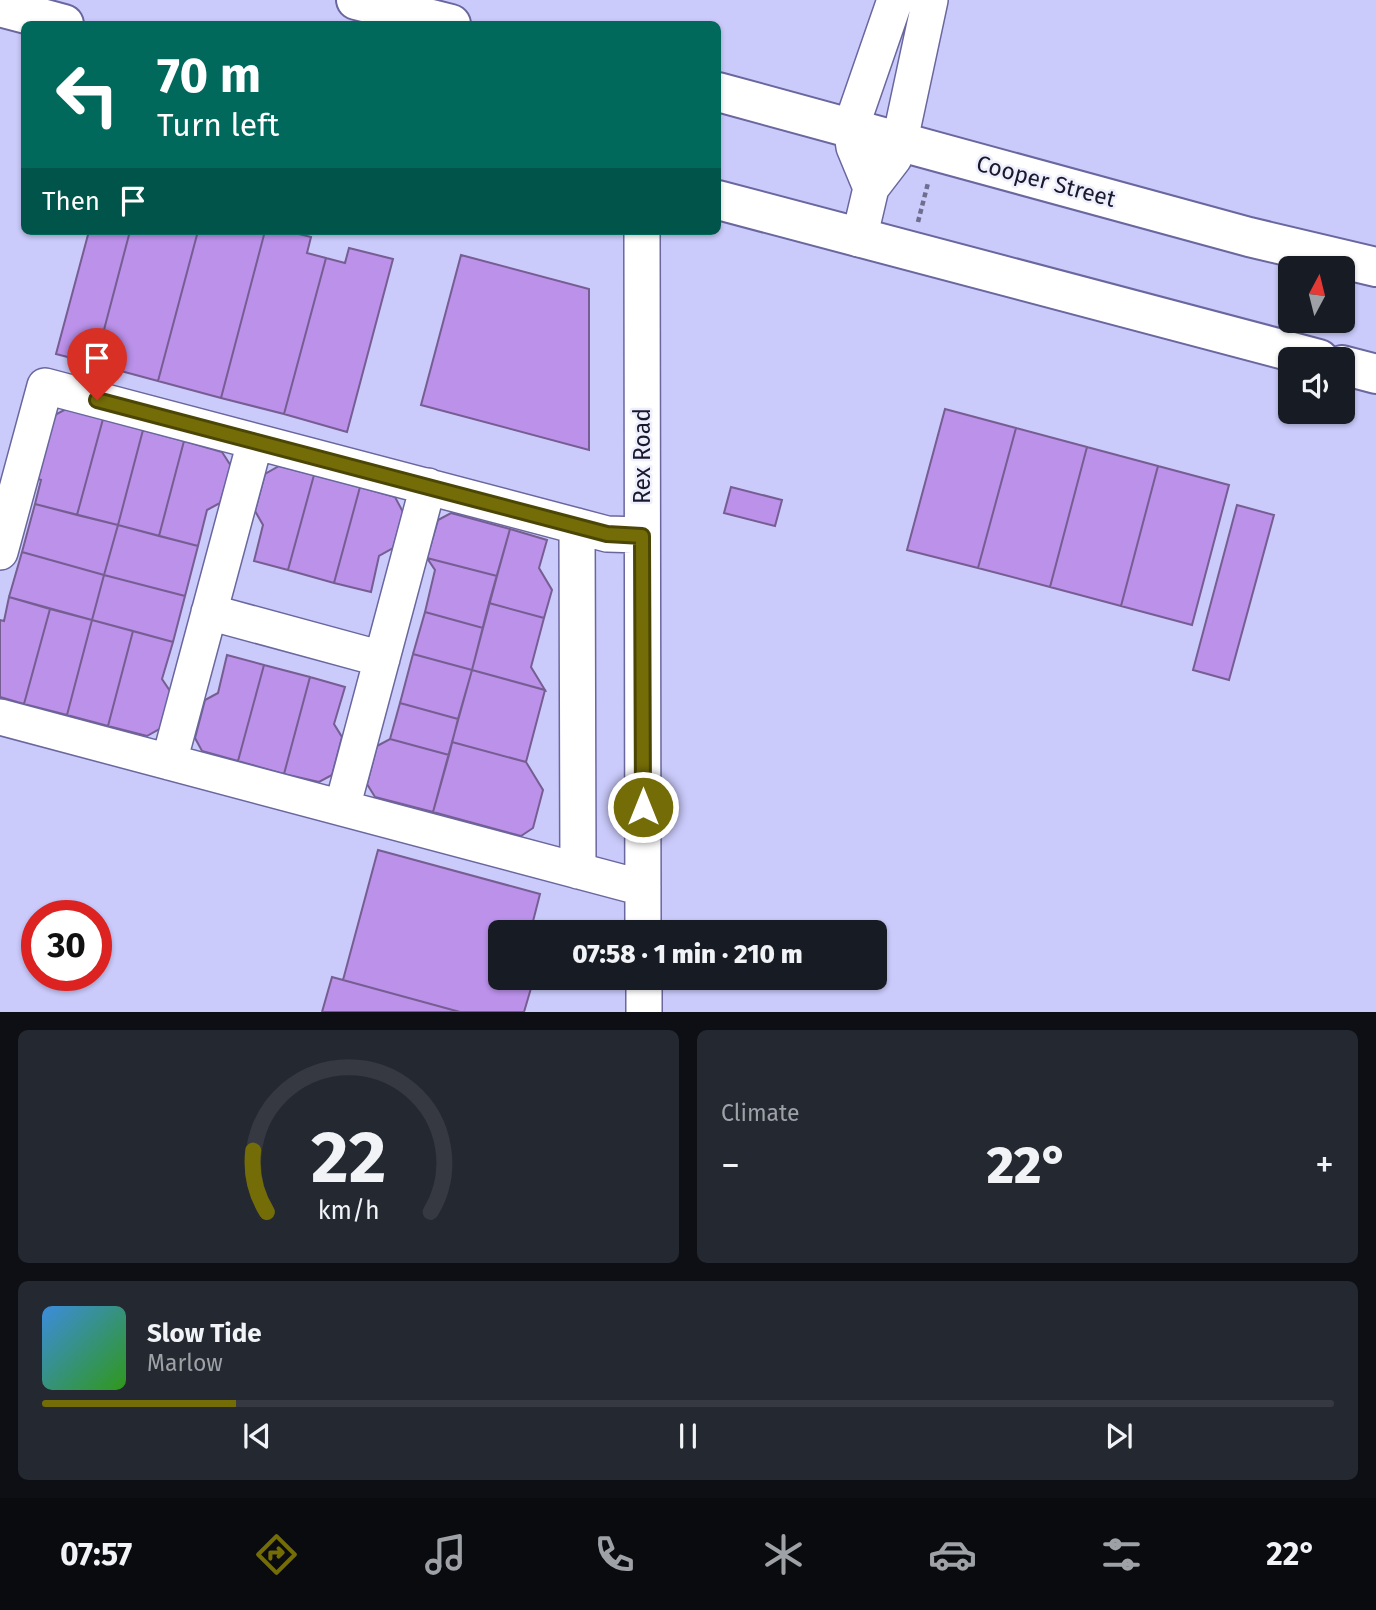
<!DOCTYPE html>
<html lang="en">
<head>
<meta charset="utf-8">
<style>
	body { margin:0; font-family:"Fira Sans",sans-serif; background:#242831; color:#f1f3f6; height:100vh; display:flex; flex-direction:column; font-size:26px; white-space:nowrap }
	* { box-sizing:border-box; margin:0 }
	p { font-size:23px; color:#9ea1a6 }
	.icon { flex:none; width:38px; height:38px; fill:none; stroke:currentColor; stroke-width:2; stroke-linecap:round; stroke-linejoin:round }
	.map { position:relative; height:1012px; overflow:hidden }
	.side { display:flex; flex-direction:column; gap:18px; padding:18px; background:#0d0f14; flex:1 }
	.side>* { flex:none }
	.banner { position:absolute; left:21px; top:21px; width:700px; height:214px; border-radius:10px; box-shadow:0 2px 5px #0004; background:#00695c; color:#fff; overflow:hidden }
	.needle { width:46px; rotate:7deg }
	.controls { position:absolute; left:1278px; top:256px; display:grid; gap:14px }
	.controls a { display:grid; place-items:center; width:77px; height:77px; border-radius:10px; background:#171b24; box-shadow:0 2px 5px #0004; font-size:35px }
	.speed { position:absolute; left:21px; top:900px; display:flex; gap:14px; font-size:35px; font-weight:700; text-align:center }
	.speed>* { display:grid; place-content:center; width:91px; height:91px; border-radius:50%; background:#171b24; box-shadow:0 2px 5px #0004; line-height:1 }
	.speed .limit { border:10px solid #d22; background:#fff; color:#111 }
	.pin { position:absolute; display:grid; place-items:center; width:60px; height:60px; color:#fff; margin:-72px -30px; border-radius:50% 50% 50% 0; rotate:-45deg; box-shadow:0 0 7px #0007 }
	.pin .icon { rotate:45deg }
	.me { position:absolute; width:77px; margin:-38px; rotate:0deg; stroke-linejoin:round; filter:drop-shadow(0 0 5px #0008) }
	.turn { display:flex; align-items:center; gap:24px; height:147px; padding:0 21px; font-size:32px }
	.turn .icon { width:91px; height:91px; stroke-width:2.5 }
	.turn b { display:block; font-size:49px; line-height:60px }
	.then { display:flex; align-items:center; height:66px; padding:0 21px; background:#0003; gap:14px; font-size:26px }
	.big { font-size:52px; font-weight:800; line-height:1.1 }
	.side .card { flex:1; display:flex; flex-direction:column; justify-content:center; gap:10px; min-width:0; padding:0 24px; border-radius:10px; background:#242831 }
	.side .dial { align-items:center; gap:0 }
	.dial svg { height:182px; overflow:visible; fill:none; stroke:#363941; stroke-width:7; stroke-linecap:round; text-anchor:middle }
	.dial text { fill:#f1f3f6; stroke:none }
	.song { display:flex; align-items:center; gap:21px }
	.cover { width:84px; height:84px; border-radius:10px; background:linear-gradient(135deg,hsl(210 70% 55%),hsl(110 70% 35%)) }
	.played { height:7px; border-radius:4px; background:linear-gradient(90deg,#736c07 15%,#363941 15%) }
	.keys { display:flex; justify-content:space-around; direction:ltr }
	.heat { display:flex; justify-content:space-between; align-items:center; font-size:38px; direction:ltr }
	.side .tiles { flex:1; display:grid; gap:18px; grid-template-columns:1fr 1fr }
	.card:last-child { grid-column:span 2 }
	.trip { position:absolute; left:488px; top:920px; width:399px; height:70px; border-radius:10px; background:#171b24; box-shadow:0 2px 5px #0004; font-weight:800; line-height:70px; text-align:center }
	.menu { display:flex; height:112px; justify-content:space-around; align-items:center; background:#090b0e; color:#9ea1a6 }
	.menu .icon { width:49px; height:49px }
	.menu .current { color:#736c07 }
	.menu b { font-size:32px; color:#f1f3f6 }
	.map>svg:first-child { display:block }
</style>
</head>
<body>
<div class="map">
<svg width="1376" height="1012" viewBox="0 0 1376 1012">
	<rect width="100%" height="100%" fill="#cacafb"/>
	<path fill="#bb91ea" stroke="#765d92" stroke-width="2" d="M 89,231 L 130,231 L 95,364 L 56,354 Z
		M 130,231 L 198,231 L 158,381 L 95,364 Z
		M 198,231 L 265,231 L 221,398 L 158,381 Z
		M 265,231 L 287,231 L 311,237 L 307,253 L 326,258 L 284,414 L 221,398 Z
		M 349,248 L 393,259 L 347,432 L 284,414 L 326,258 L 345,263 Z
		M 461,255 L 589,289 L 589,450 L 421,405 Z
		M 66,409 L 103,419 L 77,515 L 35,504 L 41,480 L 35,478 L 51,417 Z
		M 945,409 L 1016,428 L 978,568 L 907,550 Z
		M 103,419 L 143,430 L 118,525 L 77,515 Z
		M 1016,428 L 1087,447 L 1050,587 L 978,568 Z
		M 143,430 L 184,441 L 159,536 L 118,525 Z
		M 184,441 L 222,452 L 231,466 L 220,503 L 207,510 L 198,546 L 159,536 Z
		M 1087,447 L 1158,466 L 1121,606 L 1050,587 Z
		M 279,466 L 314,475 L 288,570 L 254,561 L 263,525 L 255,511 L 265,474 Z
		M 1158,466 L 1229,485 L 1192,625 L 1121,606 Z
		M 314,475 L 360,487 L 334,583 L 288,570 Z
		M 360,487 L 395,497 L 403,512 L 393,548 L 379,556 L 371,592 L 334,583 Z
		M 731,487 L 782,500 L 775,526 L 724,513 Z
		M 35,504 L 118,525 L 104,575 L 22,552 Z
		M 1237,505 L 1274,515 L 1229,680 L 1193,670 Z
		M 451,513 L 510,529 L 497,576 L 427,558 L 438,520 Z
		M 118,525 L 198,546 L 185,596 L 104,575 Z
		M 510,529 L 547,540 L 539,568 L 552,590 L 544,618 L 489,603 Z
		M 22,552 L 104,575 L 92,620 L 9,597 Z
		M 427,558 L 497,576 L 483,628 L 425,612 L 435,570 Z
		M 104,575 L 185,596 L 173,642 L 92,620 Z
		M 9,597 L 50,609 L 24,704 L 0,697 L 0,620 L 4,621 Z
		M 489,603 L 544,618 L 531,667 L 545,690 L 472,670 Z
		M 50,609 L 92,620 L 67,715 L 24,704 Z
		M 425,612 L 483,628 L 472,670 L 413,654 Z
		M 92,620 L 133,631 L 108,726 L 67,715 Z
		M 133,631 L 173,642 L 162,679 L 170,691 L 161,728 L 147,736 L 108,726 Z
		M 413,654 L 472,670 L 458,719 L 400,703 Z
		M 227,655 L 264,665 L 238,761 L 202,751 L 195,738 L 205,700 L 218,693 Z
		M 264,665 L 310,677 L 284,774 L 238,761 Z
		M 472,670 L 545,690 L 526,762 L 452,742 Z
		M 310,677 L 345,687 L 334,724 L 342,737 L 332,775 L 319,782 L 284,774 Z
		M 400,703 L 458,719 L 449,755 L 390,739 Z
		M 390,739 L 449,755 L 433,812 L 375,797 L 367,784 L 377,746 Z
		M 452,742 L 526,762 L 543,790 L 533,828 L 521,836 L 433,812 Z
		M 378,850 L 540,894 L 530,933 L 500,933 L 500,978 L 534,978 L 524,1012 L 460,1012 L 343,980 Z
		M 332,977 L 343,980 L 460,1012 L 322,1012 Z"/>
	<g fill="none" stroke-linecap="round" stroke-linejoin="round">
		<g stroke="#69679e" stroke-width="38">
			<path id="minor" d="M 871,188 L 854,147 L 851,127 L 895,0
				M 642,231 L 643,933
				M 859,239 L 871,188 L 894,158 L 900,140 L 930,0
				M 577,526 L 578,871
				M 0,552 L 45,386 L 607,534 L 641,535
				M 209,612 L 382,659
				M 0,717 L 643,888
				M 169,762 L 255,442
				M 342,808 L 428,486
				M 644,978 L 644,1012"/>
		</g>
		<g stroke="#69679e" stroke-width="42">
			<path id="major" d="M 356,0 L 451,24
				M 0,7 L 64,24
				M 718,92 L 1249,237 L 1376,267
				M 718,200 L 1319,359
				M 1342,365 L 1376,374"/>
		</g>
		<path stroke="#6e6e91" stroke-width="4.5" stroke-dasharray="5 3.5" stroke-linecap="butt" d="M 918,222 L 928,183"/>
		<use href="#minor" stroke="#fff" stroke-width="35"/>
		<use href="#major" stroke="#fff" stroke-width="38"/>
	</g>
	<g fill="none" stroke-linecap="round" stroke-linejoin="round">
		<g stroke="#4b4605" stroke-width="18">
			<path id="route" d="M 97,400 L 607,534 L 642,536 L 643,807"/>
		</g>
		<use href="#route" stroke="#736c07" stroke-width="12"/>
	</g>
	<g text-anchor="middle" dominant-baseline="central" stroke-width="5" stroke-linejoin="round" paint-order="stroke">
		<g font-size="23" fill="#19182e" stroke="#eeeffc">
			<text transform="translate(1046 181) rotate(15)">Cooper Street</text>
			<text transform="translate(642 456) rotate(-90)">Rex Road</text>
		</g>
	</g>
</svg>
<div class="controls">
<a><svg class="needle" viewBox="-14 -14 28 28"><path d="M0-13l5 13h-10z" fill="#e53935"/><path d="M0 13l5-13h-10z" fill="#9ea1a6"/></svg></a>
<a><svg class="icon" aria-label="sound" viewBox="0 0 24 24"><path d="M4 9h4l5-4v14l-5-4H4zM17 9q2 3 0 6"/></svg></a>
</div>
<div class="speed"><div class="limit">30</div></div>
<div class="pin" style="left:97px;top:400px;background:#d93025"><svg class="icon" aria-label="arrive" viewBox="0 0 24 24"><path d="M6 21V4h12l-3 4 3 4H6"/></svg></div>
<svg class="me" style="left:643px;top:807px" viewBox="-20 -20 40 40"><circle r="17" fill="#736c07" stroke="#fff" stroke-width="3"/><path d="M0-11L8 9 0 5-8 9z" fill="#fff"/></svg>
<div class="trip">07:58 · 1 min · 210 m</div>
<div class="banner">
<div class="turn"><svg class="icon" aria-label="left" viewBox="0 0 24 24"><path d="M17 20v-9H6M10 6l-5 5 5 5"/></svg><div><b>70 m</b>Turn left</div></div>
<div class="then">Then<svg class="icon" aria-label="arrive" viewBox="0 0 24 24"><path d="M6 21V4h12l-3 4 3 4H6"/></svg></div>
</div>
</div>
<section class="side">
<div class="tiles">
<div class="card dial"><svg viewBox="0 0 100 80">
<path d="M14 69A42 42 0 1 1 86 69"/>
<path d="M14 69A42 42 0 0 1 8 42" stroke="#736c07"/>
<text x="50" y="56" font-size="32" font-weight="700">22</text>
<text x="50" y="72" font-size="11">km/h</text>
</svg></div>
<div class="card"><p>Climate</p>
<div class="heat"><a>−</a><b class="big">22°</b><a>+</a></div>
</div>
<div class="card">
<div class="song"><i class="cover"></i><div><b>Slow Tide</b><p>Marlow</p></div></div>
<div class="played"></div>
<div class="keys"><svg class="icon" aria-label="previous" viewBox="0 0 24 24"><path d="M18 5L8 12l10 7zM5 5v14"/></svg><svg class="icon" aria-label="pause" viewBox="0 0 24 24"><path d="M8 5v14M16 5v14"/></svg><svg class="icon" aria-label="next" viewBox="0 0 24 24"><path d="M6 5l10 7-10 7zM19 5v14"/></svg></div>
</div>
</div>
</section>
<nav class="menu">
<b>07:57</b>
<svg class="icon current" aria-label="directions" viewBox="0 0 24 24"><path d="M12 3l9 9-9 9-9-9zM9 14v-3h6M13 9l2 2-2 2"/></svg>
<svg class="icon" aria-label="music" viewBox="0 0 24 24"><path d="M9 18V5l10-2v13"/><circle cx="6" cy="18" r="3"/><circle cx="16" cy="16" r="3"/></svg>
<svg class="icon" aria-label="phone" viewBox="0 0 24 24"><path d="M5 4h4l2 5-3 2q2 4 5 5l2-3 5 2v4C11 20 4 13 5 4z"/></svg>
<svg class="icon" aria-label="climate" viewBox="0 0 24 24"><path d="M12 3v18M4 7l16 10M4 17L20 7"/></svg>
<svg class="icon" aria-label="car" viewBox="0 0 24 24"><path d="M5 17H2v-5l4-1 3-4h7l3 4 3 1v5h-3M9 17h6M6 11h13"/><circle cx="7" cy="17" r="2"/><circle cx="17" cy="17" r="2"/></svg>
<svg class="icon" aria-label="filters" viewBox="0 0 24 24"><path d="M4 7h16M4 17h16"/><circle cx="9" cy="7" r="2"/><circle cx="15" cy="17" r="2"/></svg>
<b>22°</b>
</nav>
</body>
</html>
